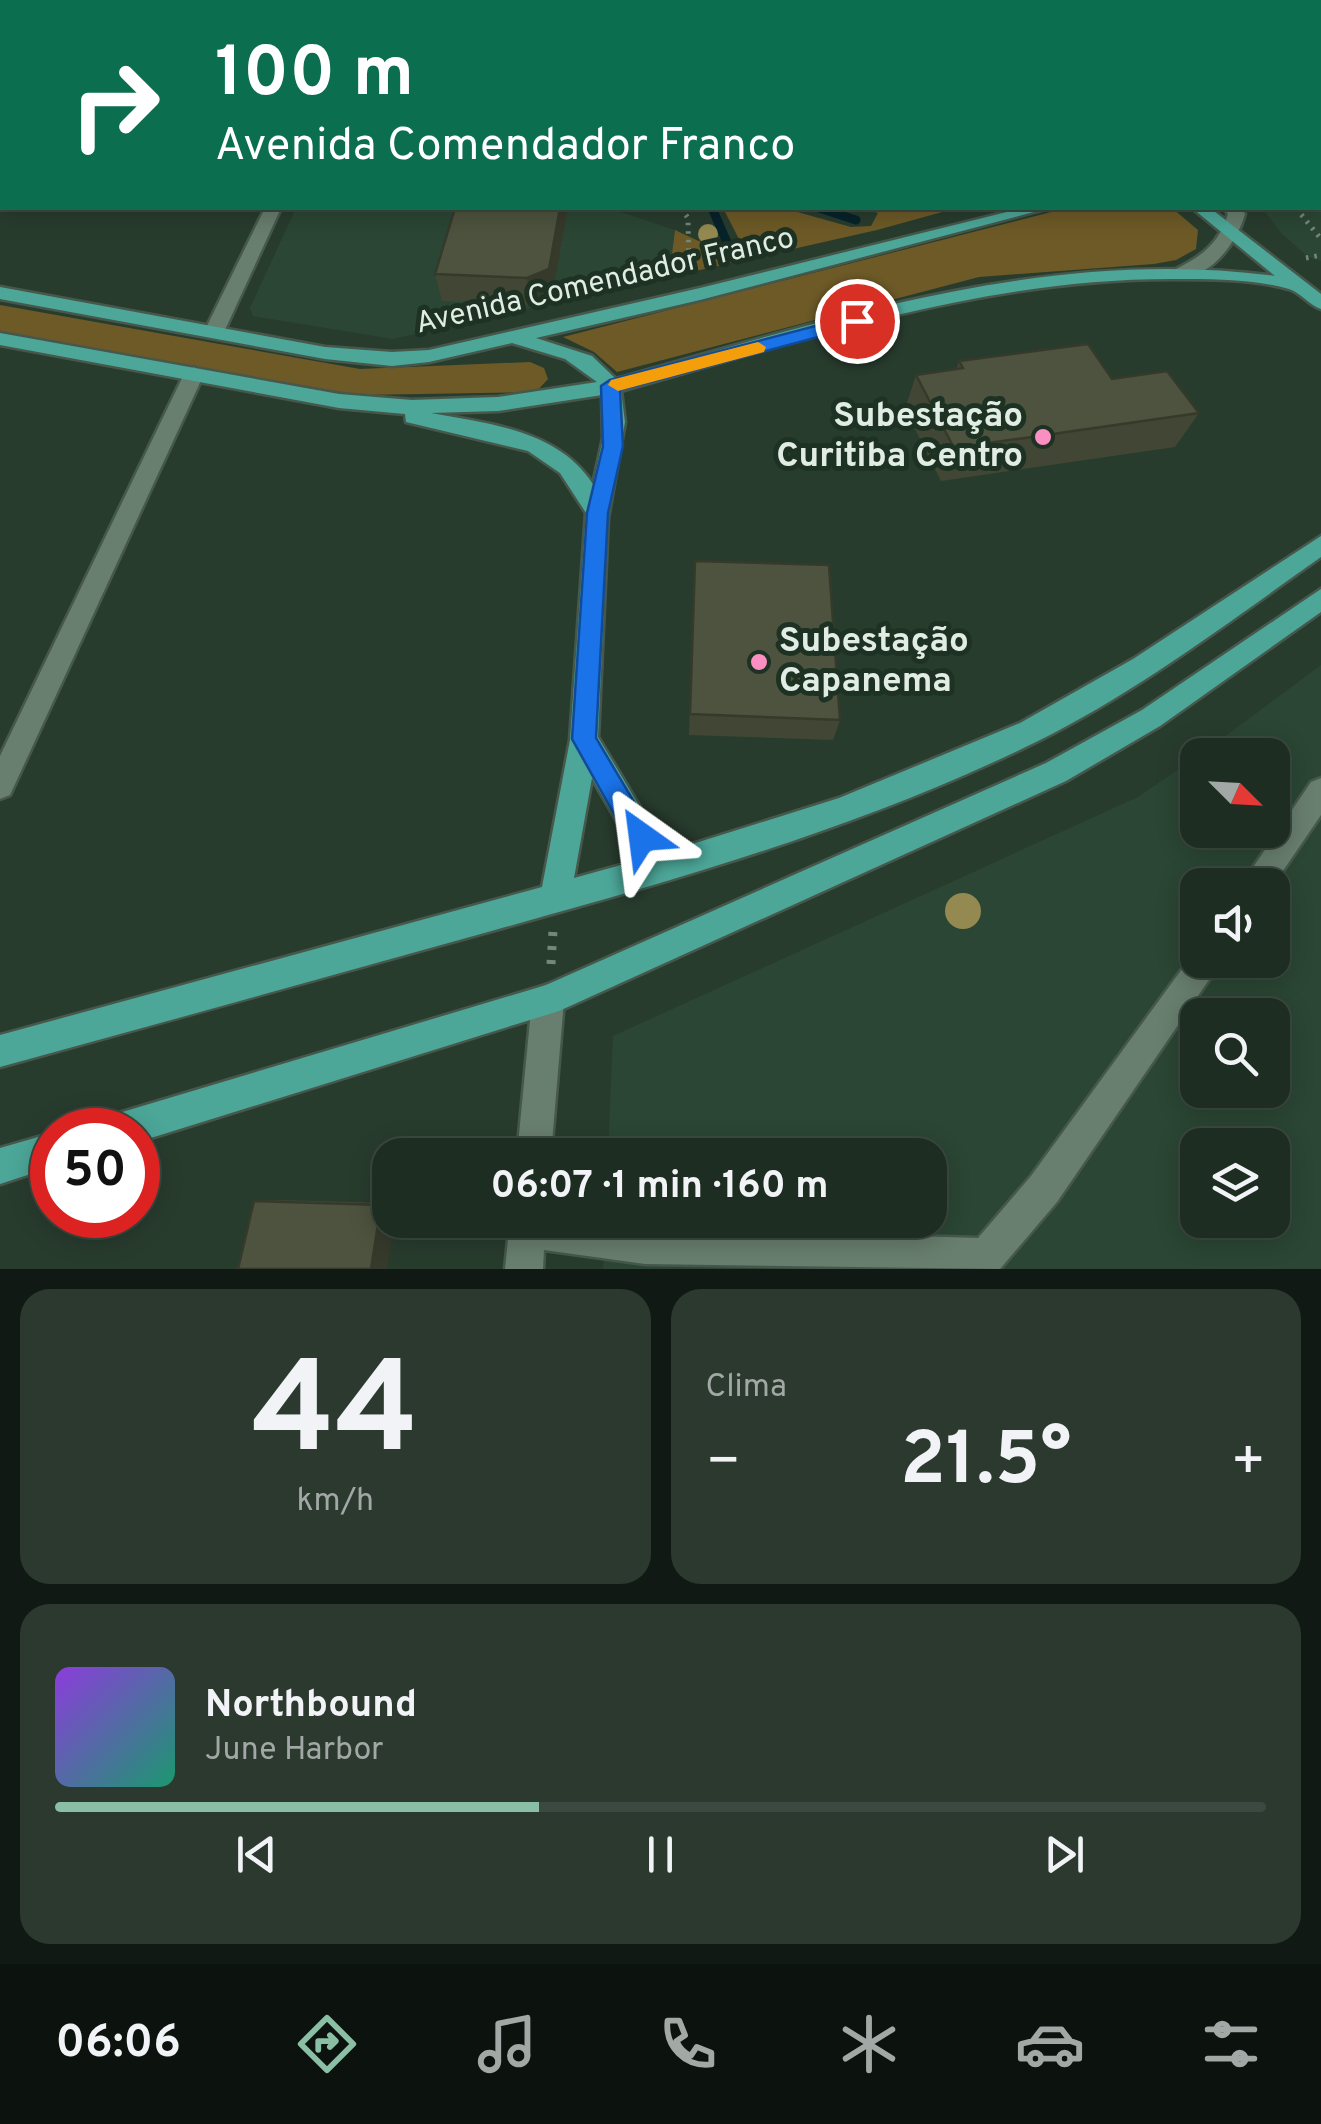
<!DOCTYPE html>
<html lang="pt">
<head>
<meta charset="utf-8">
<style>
	body { margin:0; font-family:Overpass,sans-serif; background:#2b392f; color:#f1f3f6; height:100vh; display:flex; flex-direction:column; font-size:38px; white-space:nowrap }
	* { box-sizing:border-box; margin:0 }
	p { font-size:32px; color:#a1a8a5 }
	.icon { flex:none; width:55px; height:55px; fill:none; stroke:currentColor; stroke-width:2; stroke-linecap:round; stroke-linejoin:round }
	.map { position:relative; height:1269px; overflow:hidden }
	.side { display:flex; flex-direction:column; gap:20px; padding:20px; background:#101913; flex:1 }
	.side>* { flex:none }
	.guide { position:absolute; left:0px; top:0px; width:1322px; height:210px; box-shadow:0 5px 25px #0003,0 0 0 2px #3c4940; background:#0b6e4f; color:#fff; overflow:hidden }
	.needle { width:65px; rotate:114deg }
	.tools { position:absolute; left:1180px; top:738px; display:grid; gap:20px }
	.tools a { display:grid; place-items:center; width:110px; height:110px; border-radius:20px; background:#1e2d22; box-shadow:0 5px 25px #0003,0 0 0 2px #3c4940; font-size:50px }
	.speed { position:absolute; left:30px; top:1108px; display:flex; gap:20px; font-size:50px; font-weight:700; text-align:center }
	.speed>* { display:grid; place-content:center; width:130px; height:130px; border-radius:50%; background:#1e2d22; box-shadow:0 5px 25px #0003,0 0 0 2px #3c4940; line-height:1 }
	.speed .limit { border:15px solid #d22; background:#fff; color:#111 }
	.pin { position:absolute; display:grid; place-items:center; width:85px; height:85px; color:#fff; margin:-42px; border:5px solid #fff; border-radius:50%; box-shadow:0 2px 10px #0007 }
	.me { position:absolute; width:110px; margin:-55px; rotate:329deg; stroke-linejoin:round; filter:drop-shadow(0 0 8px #0008) }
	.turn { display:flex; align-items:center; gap:35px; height:210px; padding:0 50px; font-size:45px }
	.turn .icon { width:130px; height:130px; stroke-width:2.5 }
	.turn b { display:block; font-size:70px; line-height:85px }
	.big { font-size:75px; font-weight:700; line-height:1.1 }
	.side .widget { flex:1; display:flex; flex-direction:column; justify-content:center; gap:15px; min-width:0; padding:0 35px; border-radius:30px; background:#2b392f }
	.side .dial { align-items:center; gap:0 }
	.dial b { font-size:130px; line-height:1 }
	.song { display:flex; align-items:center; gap:30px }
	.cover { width:120px; height:120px; border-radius:15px; background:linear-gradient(135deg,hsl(270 70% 55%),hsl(160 70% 35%)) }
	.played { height:10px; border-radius:5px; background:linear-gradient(90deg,#8abfa5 40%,#3c4940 40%) }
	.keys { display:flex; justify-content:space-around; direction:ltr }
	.heat { display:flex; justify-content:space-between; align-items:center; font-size:55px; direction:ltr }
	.side .tiles { flex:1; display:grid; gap:20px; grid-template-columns:1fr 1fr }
	.widget:last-child { grid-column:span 2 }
	.trip { position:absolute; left:372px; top:1138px; width:575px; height:100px; border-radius:30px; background:#1e2d22; box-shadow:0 5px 25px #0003,0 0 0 2px #3c4940; font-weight:700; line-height:100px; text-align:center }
	.tabs { display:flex; height:160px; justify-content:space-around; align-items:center; background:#0c120e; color:#a1a8a5 }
	.tabs .icon { width:70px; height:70px }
	.tabs .current { color:#8abfa5 }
	.tabs b { font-size:45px; color:#f1f3f6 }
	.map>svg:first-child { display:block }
</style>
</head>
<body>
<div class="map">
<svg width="1321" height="1269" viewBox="0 0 1321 1269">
	<rect width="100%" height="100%" fill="#283c2e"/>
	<path fill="#2b4634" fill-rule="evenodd" d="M 1321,55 L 1321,261 L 1308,257 L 1281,233 L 1262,208 L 1320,208 Z
		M 296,208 L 609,208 L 675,230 L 669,277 L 393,339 L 253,316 L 250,308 Z
		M 1321,665 L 1321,1269 L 603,1269 L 605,1220 L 930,1220 L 930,1155 L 608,1155 L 613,1036 L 1138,797 L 1197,757 L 1198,830 L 1272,830 L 1272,755 L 1200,755 ZM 1198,885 L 1272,885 L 1272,960 L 1198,960 ZM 1198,1015 L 1272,1015 L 1272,1090 L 1198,1090 ZM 1198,1145 L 1272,1145 L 1272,1220 L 1198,1220 Z"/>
	<path fill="#6d5a27" d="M 723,208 L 783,208 L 851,227 L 871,226 L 878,213 L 863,208 L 957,208 L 877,230 L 669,277 L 675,230 L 718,250 L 729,261 L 744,258 L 742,245 Z
		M 1067,208 L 1172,208 L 1198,230 L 1196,249 L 1176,260 L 1154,264 L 979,277 L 617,372 L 594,352 L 563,337 Z
		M 0,305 L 360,369 L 530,362 L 544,368 L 548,379 L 536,392 L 359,395 L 0,334 Z"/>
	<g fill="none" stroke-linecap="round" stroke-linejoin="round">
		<path stroke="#07232a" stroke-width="6" d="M 168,0 L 186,2"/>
		<path stroke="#07232a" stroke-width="9" d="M 712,208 L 732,254
			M 819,208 L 856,220"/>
		<g stroke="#46584c" stroke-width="5">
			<path id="minor" d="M 224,0 L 243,0 L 244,2 L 225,2 Z
				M 685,0 L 709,0 L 710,2 L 686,2 Z
				M 971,0 L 985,0 L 986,2 L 972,2 Z
				M 1320,36 L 1321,36 L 1321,45 L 1320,45 Z
				M 265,208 L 281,208 L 224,332 L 221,336 L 207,336 L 204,332 Z
				M 1224,208 L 1241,208 L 1245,214 C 1237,243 1208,282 1174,278 L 1174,270 C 1201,257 1219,244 1228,214 Z
				M 194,367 L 204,374 L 10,795 L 0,799 L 0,756 L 184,374 Z
				M 1321,778 L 1321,815 L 1272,887 L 1241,885 L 1311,782 Z
				M 1198,947 L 1198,960 L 1220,960 L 1215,971 L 1057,1202 L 1000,1269 L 645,1264 L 544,1250 L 543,1269 L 505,1269 L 510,1220 L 591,1220 L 645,1228 L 978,1238 L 1031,1176 Z
				M 548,984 L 559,989 L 564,1000 L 551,1155 L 517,1155 L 532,1000 L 537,989 Z"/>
		</g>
		<g stroke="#46584c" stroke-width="5">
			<path id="major" d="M 925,0 L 939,0 L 940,2 L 926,2 Z
				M 2,152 L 2,164 L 0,165 L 0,153 Z
				M 1023,208 L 1049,208 L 700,300 L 536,338 L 592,356 L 616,379 C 831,319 1049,246 1275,276 L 1192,208 L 1210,208 L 1321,294 L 1321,309 C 1309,305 1301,293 1289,289 C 1254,279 1211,279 1175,279 C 985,278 802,340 621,391 L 625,422 L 608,518 L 598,737 L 667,852 L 839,798 L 1020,723 L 1133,659 L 1321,536 L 1321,557 C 1229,622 1137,692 1036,742 C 863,827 679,879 495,930 C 330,976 165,1022 0,1067 L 0,1035 L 542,887 L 570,740 L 586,513 L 560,473 L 528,451 L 406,422 L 405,414 L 339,408 L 0,345 L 0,333 L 339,394 L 412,400 L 498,397 L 597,382 L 565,359 L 512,343 L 429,362 L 392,366 L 325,359 L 0,299 L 0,287 L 325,347 L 392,352 L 429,350 L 700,288 ZM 602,395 L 603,438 L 593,484 C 558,430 490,424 431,413 L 498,411 ZM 592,778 L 639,860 L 574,878 Z
				M 1321,589 L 1321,612 L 1160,726 L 1066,781 L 559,1011 L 138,1142 L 138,1130 L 102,1130 L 107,1118 L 119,1113 L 546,985 L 1046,763 L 1142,710 Z
				M 52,1133 L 52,1167 L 0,1184 L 0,1148 Z"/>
		</g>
		<path stroke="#75867a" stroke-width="5" stroke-dasharray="2.5 6" stroke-linecap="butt" d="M 681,208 L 688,218 L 689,274
			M 1296,208 L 1321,239
			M 1306,258 L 1321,255"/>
		<path stroke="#75867a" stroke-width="9" stroke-dasharray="4 10" stroke-linecap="butt" d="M 551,964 L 553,931"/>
		<use href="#minor" fill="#687e6e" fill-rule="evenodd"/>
		<use href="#major" fill="#4ca799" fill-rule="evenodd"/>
	</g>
	<g fill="#948a51">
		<circle cx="708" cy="234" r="10"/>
		<circle cx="963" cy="911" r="18"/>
	</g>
	<path fill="#424735" d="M 0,0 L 88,2 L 2,2 L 2,98 L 0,100 Z
		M 1148,0 L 1182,0 L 1185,2 L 1151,2 Z
		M 1191,0 L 1299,0 L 1298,2 L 1194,2 Z
		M 455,208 L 568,208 L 552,296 L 531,305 L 442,301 L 435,274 Z
		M 959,361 L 1112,379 L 1199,413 L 1175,447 L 941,481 L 905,409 L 916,375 L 956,370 Z
		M 695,561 L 840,720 L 833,740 L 689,735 Z
		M 278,1200 L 390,1203 L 390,1220 L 254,1201 Z"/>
	<path fill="#363a2b" d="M 54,0 L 87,0 L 88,2 L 54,2 Z
		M 1257,0 L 1299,0 L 1298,2 L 1238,2 Z
		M 2,54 L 2,98 L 0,100 L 0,57 Z
		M 560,208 L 568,208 L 552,296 L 531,305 L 527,278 Z
		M 390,1204 L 390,1220 L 395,1220 L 387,1269 L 371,1269 L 381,1205 Z"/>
	<path fill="#4d533e" stroke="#363a2b" stroke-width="2.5" d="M 1162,0 L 1182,0 L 1185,2 L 1165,2 Z
		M 0,18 L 2,18 L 2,54 L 0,57 Z
		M 455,208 L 560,208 L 549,269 L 527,278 L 435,274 Z
		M 1088,344 L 1112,379 L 1167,371 L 1199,413 L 954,448 L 916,375 L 963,368 L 959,361 Z
		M 695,561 L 829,565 L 840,720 L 690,714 Z
		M 254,1201 L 381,1205 L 371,1269 L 238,1269 Z"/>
	<path fill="#1a73e8" stroke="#114b97" stroke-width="2.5" d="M 857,315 L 863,317 L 863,325 L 620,390 L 623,446 L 608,513 L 596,738 L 655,837 L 651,846 L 642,850 L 632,846 L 572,739 L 587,513 L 603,446 L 601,386 L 610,380 Z"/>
	<path fill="#f59e0b" d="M 758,342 L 766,347 L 764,352 L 618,391 L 608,385 L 611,380 Z"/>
	<g fill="#fc8fc1" stroke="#1e3224" stroke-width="4">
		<circle cx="1043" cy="437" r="10"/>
		<circle cx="759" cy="662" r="10"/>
	</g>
	<g text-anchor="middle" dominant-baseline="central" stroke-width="10" stroke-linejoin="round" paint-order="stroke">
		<g font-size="30" fill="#e1ede4" stroke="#1e3224">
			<text transform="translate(605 282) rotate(-13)">Avenida Comendador Franco</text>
		</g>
		<g font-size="35" font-weight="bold" fill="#e1ede4" stroke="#1e3224" text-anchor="end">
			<text x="1023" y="417">Subestação<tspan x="1023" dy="40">Curitiba Centro</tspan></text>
			<text x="779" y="642" text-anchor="start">Subestação<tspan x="779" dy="40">Capanema</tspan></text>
		</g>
	</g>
</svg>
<div class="tools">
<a><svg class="needle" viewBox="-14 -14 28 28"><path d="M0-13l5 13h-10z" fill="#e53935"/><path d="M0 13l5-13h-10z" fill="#a1a8a5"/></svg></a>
<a><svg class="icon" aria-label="sound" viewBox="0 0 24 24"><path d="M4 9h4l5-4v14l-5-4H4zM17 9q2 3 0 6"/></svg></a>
<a><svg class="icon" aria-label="search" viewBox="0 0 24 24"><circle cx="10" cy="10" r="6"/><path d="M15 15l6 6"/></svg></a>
<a><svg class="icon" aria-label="layers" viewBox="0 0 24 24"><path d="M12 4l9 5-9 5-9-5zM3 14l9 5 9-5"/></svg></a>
</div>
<div class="speed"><div class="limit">50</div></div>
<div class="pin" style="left:857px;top:321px;background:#d93025"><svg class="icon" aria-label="arrive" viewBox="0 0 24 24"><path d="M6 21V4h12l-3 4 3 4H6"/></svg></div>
<svg class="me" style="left:642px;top:837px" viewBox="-20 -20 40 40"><path d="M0-17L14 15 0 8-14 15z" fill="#1a73e8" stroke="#fff" stroke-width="4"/></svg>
<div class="trip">06:07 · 1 min · 160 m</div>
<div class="guide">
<div class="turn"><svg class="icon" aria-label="right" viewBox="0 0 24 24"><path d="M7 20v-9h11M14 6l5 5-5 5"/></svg><div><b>100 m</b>Avenida Comendador Franco</div></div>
</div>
</div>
<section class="side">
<div class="tiles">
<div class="widget dial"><b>44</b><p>km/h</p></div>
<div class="widget"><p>Clima</p>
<div class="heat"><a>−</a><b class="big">21.5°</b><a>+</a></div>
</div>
<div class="widget">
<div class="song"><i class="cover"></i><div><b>Northbound</b><p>June Harbor</p></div></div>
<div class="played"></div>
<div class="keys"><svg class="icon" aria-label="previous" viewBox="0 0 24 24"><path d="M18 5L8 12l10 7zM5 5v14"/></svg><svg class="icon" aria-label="pause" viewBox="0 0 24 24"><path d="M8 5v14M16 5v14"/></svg><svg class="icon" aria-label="next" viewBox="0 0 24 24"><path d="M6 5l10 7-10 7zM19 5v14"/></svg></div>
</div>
</div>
</section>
<nav class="tabs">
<b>06:06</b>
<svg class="icon current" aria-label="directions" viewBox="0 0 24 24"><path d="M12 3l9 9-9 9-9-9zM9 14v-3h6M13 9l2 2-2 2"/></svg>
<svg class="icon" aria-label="music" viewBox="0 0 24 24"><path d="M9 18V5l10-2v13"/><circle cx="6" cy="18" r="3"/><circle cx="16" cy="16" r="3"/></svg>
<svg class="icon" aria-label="phone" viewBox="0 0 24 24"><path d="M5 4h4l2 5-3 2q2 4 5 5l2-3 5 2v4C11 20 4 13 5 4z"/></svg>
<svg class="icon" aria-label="climate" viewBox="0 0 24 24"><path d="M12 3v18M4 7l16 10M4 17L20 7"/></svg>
<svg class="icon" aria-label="car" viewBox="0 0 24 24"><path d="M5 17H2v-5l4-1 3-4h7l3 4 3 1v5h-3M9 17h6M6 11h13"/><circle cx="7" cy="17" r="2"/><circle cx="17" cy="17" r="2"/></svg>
<svg class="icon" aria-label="filters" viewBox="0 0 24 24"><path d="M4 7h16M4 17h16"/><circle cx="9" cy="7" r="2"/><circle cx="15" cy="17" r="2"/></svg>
</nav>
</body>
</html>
